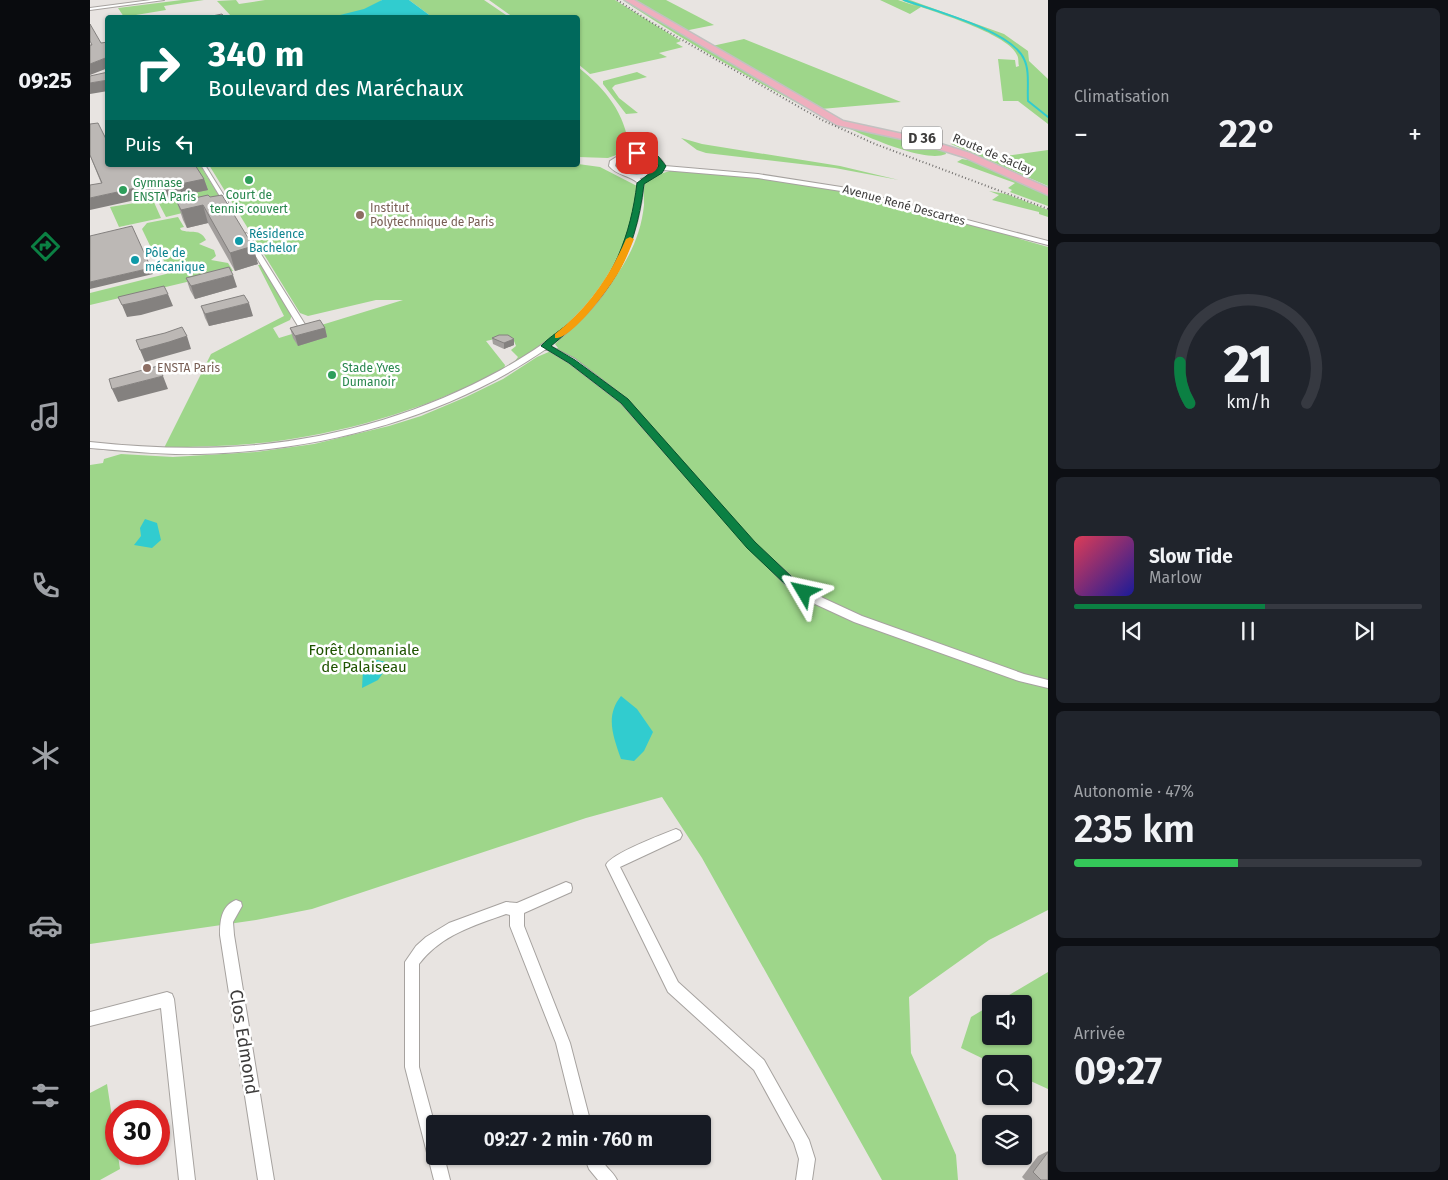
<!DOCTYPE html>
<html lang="fr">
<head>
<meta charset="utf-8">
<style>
	body { margin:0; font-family:"Fira Sans",sans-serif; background:#20242c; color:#f1f3f6; height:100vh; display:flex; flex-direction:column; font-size:19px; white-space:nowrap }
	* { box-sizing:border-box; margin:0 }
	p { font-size:16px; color:#9ea1a6 }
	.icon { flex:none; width:28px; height:28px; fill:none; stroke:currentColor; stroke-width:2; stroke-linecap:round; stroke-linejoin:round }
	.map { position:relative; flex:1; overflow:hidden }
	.side { display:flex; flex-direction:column; gap:8px; padding:8px; background:#0d0f14; width:400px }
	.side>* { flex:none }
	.hud { position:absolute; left:15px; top:15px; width:475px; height:152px; border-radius:5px; box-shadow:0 1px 4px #0004; background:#00695c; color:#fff; overflow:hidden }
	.buttons { position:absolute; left:892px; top:995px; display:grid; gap:10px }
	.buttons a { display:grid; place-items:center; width:50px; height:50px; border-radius:5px; background:#171b24; box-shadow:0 1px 4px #0004; font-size:25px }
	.speed { position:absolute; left:15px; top:1100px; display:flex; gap:10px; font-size:25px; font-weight:700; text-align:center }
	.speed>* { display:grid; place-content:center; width:65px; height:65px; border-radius:50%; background:#171b24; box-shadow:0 1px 4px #0004; line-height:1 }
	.speed .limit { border:8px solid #d22; background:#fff; color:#111 }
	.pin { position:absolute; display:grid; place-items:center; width:42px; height:42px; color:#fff; margin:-21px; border-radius:10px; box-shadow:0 2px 8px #0006 }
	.me { position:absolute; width:55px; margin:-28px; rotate:306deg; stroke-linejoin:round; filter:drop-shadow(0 0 4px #0008) }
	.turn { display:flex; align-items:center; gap:18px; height:105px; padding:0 20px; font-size:22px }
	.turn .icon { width:65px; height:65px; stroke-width:2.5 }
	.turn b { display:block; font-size:35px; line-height:42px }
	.then { display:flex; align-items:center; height:48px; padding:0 20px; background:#0003; gap:10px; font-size:19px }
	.big { font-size:38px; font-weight:600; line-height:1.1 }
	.side .tile { flex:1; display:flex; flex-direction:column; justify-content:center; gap:8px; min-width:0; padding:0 18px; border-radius:8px; background:#20242c }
	.side .dial { align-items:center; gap:0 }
	.dial svg { height:130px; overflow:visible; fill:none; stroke:#363941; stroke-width:7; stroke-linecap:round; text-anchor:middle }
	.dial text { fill:#f1f3f6; stroke:none }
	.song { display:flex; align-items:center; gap:15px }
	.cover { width:60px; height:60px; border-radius:8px; background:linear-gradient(135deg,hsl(350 70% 55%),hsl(240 70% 35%)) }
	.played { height:5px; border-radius:2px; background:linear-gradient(90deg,#0b8043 55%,#363941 55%) }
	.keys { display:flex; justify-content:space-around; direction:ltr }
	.heat { display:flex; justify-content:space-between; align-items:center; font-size:28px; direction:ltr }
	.charge { height:8px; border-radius:4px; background:linear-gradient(90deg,#34c759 47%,#363941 0) }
	.trip { position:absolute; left:336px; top:1115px; width:285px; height:50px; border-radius:5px; background:#171b24; box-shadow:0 1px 4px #0004; font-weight:600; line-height:50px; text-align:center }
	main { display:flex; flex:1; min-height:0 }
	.dock { display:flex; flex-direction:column; width:90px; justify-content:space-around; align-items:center; background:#090b0e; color:#9ea1a6 }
	.dock .icon { width:35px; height:35px }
	.dock .active { color:#0b8043 }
	.dock b { font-size:22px; color:#f1f3f6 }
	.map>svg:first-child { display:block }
</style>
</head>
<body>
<main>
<nav class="dock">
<b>09:25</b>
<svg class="icon active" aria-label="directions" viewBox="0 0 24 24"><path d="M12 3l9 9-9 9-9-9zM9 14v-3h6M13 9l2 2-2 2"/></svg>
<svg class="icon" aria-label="music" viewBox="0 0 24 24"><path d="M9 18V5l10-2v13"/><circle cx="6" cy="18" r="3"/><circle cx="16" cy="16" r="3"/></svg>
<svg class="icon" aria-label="phone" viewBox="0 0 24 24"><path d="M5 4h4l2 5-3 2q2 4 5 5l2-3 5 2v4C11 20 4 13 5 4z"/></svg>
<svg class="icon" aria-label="climate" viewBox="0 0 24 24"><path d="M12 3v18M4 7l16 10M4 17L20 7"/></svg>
<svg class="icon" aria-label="car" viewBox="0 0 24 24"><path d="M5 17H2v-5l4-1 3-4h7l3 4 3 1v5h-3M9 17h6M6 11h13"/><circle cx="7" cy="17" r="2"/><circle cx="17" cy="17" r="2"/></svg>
<svg class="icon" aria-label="filters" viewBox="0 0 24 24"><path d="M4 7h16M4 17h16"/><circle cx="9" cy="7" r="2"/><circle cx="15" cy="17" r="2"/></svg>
</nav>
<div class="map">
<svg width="958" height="1180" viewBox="0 0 958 1180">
	<rect width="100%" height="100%" fill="#e8e4e1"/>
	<path fill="#9ed68a" d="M 92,0 L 114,0 L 74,6 L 76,10 L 34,17 L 28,8 Z
		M 146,0 L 149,4 L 175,0 L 292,0 C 264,25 179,17 142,17 L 127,1 Z
		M 319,0 L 394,0 L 419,17 L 342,17 Z
		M 399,0 L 525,0 L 591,41 L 586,43 L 593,47 L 569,53 L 577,57 L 500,74 L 488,64 L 488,18 L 423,17 Z
		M 533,0 L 537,0 L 684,87 L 764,128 L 832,142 L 855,151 L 856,154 C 811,174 579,32 533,0 Z
		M 543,0 L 576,0 L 624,25 L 594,31 Z
		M 790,0 L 808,0 L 826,6 L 811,0 L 820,0 L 914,34 L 938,51 L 939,61 L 958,79 L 958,124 L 928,101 L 913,101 L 908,59 L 925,60 L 926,67 L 929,66 C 928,63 929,58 927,55 C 919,35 851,14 831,7 L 820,14 Z
		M 654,39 L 811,102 L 731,109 L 622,46 Z
		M 488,67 C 517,91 534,111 540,150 L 518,158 L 488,157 Z
		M 547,72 L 557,77 L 525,85 L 522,88 L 529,98 L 548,113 L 536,114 L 513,84 L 513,81 Z
		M 591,138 L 612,144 L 750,166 L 809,180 L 745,168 L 616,153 L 607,150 Z
		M 865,141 L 915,156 L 958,150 L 958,186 L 861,144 Z
		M 545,155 L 563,158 L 570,166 C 562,179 534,178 525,166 L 525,162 L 537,156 Z
		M 872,159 L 889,162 L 958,195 L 958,206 L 920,192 L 922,190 L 918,188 L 925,183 L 867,162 Z
		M 488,164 L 510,167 L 547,186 C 541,250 508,302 457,341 C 448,348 436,360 425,361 L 428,357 L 421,350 L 426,346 L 424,341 L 405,339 L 396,341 L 415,365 L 414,369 C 343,406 267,430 188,441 C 150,446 112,446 74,448 L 121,354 L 194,316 L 168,265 L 171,265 L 202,315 L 200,320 L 183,328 L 189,338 L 313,300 L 286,300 L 218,316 L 210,313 L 119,165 L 138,167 L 148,165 Z
		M 57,165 L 110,165 L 131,199 L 125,205 L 76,217 L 51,169 Z
		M 583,170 L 645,175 L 746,189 L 927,236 L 930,239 L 958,247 L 958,910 L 899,940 L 819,997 L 821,1053 L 866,1155 L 868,1180 L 792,1180 L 612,858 L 572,797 L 496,818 L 222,909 L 166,920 L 0,944 L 0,465 L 13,463 L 14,459 L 31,454 L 83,457 L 166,452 L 224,444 L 299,426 L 331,416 L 376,397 L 413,379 L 447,357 L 468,348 L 465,344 C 504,303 548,265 554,205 C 554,197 553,189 554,182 L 557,178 Z
		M 899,191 L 916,194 L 958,210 L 958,217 L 949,214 L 949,212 L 902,200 L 909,195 Z
		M 63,200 L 71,218 L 29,227 L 20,207 Z
		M 88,217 L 94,227 L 90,228 L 91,230 C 101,234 110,228 116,240 L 109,244 L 124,250 L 126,256 L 121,260 L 138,263 L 143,271 L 0,305 L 0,293 L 88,271 L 75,263 L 72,257 L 66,258 L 52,229 L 57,223 Z
		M 958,972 L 958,1089 L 934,1078 L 934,1064 L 904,1064 L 871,1048 L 881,1017 L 901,1005 L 901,1036 L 934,1036 L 934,1004 L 904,1004 Z
		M 17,1084 L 30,1169 L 10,1180 L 0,1180 L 0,1093 Z"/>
	<path fill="#31cccf" d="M 292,0 L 319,0 L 342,17 L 242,17 L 274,9 Z
		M 55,519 L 67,523 L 71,540 L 62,548 L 44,545 L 51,536 L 50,528 Z
		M 287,660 L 300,663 L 288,680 L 272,688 L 273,670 Z
		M 531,696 L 547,709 L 563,732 L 554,751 L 544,761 L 531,759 C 523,736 515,716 531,696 Z"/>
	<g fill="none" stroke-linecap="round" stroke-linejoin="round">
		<path stroke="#31cccf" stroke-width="2" d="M 814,0 C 842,10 922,31 934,59 C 940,71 937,88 938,101 L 958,117"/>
		<g stroke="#a6a29f" stroke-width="2">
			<path id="pedestrian" d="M 111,165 L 115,165 L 138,202 L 138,203 L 134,203 Z"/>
		</g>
		<g stroke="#a6a29f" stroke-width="2">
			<path id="minor" d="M 61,0 L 74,0 L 0,10 L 0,8 Z
				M 547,151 C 557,153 572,155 575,166 L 668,174 L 751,187 L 958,241 L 958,245 L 751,191 L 668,178 L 573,170 L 563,176 L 550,178 L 554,183 C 547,253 517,304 460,346 L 485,359 L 537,399 L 664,543 L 704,579 L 733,598 L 772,616 L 934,674 L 958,680 L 958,688 L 929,681 L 764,622 L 725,604 L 696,585 L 658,547 L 531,403 L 479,363 L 456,349 C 356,418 231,451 110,454 C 73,455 37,451 0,448 L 0,442 C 56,448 111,450 166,445 C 252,437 336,411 411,370 C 448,349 485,325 510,289 C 533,257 544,222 548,183 C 540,175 527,176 519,166 L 520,161 L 531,154 ZM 547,155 L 560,157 L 569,165 L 569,167 C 556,177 537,178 525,166 L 526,162 L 535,157 Z
				M 156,233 L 159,235 L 216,326 L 215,328 L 212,328 L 208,326 L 153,235 Z
				M 586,829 L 590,831 L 592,835 L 590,839 L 530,867 L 588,982 L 674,1060 L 719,1140 L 725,1159 L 722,1180 L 706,1180 L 709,1159 L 704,1143 L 664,1070 L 578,992 L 516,865 C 520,854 573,834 586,829 Z
				M 476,882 L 481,884 L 482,888 L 481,892 L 434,913 L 434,926 L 480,1043 L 501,1124 L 486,1124 L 466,1043 L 420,926 L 420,915 L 416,914 C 383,926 351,935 329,964 L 329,1067 L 345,1126 L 345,1156 L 354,1156 L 360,1180 L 344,1180 L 315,1067 L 315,962 L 326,946 L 336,937 L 359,923 L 416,902 L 427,903 Z
				M 146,900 L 151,902 L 152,906 L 143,922 L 144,935 L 184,1180 L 168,1180 L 130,935 C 130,921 131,906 146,900 Z
				M 77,992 L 82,994 L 84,999 L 105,1180 L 89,1180 L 71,1008 L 0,1026 L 0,1012 Z
				M 494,1156 L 510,1156 C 513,1166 523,1171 527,1180 L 508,1180 L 499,1169 Z"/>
		</g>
		<g stroke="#c1c1c0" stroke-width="3">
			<path id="primary" d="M 535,0 L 544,0 L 753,121 L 831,138 L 880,153 L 958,188 L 958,195 L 874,157 L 826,142 L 747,125 Z"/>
		</g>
		<use href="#pedestrian" fill="#fff" fill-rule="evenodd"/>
		<use href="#minor" fill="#fff" fill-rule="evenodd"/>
		<use href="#primary" fill="#efafbe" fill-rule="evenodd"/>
		<path stroke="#72706e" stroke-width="2" stroke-dasharray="1 2.5" stroke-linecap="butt" d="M 527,0 L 559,21 L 732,120 L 785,144 L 958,209"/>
	</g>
	<path fill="#a29e9c" d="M 0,124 L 18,165 L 37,166 L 114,179 L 118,190 L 70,200 L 68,195 L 11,183 L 0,156 Z
		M 118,195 L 168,264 L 145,271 L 118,223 L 97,228 L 93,220 L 87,202 Z
		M 96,278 L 147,287 L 105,299 L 100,290 Z
		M 111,306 L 163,316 L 119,326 L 115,318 Z
		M 200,328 L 235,328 L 237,337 L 208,346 L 203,338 Z
		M 402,338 L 424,339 L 424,345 L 414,349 L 403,344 Z
		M 958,1151 L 958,1180 L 935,1180 L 932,1177 L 948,1156 Z"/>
	<path fill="#84817f" d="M 18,57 L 18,68 L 0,75 L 0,64 Z
		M 18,80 L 18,91 L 0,94 L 0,83 Z
		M 114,179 L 118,190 L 70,200 L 67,189 Z
		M 64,184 L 68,195 L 0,210 L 0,198 Z
		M 113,205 L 118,223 L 97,228 L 91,210 Z
		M 163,246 L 168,264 L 145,271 L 140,253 Z
		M 61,268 L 63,274 L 0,289 L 0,282 Z
		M 143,275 L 147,287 L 105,299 L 101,286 Z
		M 78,294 L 83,306 L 51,315 L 37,317 L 32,305 Z
		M 159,303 L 163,316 L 119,326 L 115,314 Z
		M 235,328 L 237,337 L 208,346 L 205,336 Z
		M 97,336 L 101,349 L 55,362 L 50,350 Z
		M 424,339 L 424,345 L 414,349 L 414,343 Z
		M 73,376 L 78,389 L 28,402 L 22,389 Z"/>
	<path fill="#bcb8b5" stroke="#84817f" d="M 132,14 L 135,18 L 123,18 L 122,16 Z
		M 0,24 L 11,43 L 18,42 L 18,57 L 0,64 L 0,45 L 2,45 L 0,41 Z
		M 18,72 L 18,80 L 0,83 L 0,76 Z
		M 8,123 L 18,143 L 18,165 L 105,165 L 114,179 L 67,189 L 64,184 L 0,198 L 0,185 L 12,183 L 0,155 L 0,124 Z
		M 118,195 L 120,197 L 132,195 L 163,246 L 140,253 L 113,205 L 91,210 L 87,202 Z
		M 42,226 L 61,268 L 0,282 L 0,236 Z
		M 139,267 L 143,275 L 101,286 L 96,278 Z
		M 74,286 L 78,294 L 47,302 L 32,305 L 28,297 Z
		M 154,295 L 159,303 L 115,314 L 111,306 Z
		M 230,320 L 235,328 L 205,336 L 200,328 Z
		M 92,327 L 97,336 L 79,342 L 50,350 L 46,340 L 75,333 Z
		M 409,335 L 418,335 L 424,339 L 414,343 L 402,338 Z
		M 68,366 L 73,376 L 22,389 L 19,379 Z
		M 958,1152 L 958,1180 L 951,1180 L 943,1172 Z"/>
	<path fill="#0b8043" stroke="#07532c" d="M 547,151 L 568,156 L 576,166 L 572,173 L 554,184 C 545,259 519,298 461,346 L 485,360 L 538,399 L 665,542 L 704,579 L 718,588 L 718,595 L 710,595 L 696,585 L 657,548 L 531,403 L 479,363 L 451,346 C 460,336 473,329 484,319 C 523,283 541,234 547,183 L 569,166 L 563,159 L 545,155 Z"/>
	<path fill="#f59e0b" d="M 540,237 L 544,239 C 540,249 536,259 531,268 C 523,284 482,340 465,338 L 465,334 C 498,308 519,278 536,239 Z"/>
	<g fill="#2e9e5b" stroke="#fff" stroke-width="2">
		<circle cx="159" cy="180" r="5"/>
		<circle cx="33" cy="190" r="5"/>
		<circle cx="242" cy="375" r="5"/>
	</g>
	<g fill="#8d6e63" stroke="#fff" stroke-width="2">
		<circle cx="270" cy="215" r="5"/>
		<circle cx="57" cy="368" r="5"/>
	</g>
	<g fill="#0f9aa8" stroke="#fff" stroke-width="2">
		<circle cx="149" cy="241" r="5"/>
		<circle cx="45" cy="260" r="5"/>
	</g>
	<g text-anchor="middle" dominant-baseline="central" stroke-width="5" stroke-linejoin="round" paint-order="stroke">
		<g font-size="12" fill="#3d3c3b" stroke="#fff">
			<text transform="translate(903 154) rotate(23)">Route de Saclay</text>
			<text transform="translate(814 205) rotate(15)">Avenue René Descartes</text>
		</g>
		<g font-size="12" fill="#27864d" stroke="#fff" text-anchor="start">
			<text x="43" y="183">Gymnase<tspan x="43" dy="14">ENSTA Paris</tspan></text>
			<text x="159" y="195" text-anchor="middle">Court de<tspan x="159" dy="14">tennis couvert</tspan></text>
			<text x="252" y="368">Stade Yves<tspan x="252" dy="14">Dumanoir</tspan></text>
		</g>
		<g font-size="12" fill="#785e54" stroke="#fff" text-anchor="start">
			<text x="280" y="208">Institut<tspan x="280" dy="14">Polytechnique de Paris</tspan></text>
			<text x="67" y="368">ENSTA Paris</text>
		</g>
		<g font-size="12" fill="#0d838f" stroke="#fff" text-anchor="start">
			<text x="159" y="234">Résidence<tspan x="159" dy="14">Bachelor</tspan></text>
			<text x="55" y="253">Pôle de<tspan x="55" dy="14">mécanique</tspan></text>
		</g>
		<rect fill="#fff" stroke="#777676" stroke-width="1" x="812" y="126.5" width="40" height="23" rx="4"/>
		<g font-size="14" font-weight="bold" fill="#3d3c3b">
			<text x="832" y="138">D 36</text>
		</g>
		<g font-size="15" fill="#1f5400" stroke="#fff">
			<text x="274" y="650">Forêt domaniale<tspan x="274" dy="17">de Palaiseau</tspan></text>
		</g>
		<g font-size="18" fill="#3d3c3b" stroke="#fff">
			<text transform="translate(154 1042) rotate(81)">Clos Edmond</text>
		</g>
	</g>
</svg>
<div class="buttons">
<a><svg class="icon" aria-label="sound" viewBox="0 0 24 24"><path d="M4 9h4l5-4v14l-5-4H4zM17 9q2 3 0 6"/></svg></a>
<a><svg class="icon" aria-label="search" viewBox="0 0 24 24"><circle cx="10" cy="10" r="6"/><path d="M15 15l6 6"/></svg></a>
<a><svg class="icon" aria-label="layers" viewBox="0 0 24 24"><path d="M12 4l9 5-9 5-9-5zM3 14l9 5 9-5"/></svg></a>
</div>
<div class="speed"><div class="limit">30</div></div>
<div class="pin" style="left:547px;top:153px;background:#d93025"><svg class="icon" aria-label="arrive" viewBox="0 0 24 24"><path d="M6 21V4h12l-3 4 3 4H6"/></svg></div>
<svg class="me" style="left:714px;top:592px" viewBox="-20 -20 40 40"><path d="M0-17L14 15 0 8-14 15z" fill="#0b8043" stroke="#fff" stroke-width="4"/></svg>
<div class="trip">09:27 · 2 min · 760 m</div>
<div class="hud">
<div class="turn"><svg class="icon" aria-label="right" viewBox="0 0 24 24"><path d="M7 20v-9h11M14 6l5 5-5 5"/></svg><div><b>340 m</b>Boulevard des Maréchaux</div></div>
<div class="then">Puis<svg class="icon" aria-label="left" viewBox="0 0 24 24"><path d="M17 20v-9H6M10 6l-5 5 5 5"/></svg></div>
</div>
</div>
<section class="side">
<div class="tile"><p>Climatisation</p>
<div class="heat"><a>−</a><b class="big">22°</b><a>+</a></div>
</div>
<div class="tile dial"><svg viewBox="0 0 100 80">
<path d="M14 69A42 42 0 1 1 86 69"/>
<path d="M14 69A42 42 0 0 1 8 44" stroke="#0b8043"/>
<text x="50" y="56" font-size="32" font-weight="700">21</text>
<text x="50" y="72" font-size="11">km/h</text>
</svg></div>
<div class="tile">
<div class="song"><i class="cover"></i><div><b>Slow Tide</b><p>Marlow</p></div></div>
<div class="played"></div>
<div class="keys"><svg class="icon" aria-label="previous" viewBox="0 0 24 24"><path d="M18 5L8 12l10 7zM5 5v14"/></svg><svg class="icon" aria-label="pause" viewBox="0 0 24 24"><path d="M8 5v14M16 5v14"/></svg><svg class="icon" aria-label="next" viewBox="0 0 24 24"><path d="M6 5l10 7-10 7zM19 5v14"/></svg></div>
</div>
<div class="tile"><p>Autonomie · 47%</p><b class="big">235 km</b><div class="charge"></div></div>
<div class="tile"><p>Arrivée</p><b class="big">09:27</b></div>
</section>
</main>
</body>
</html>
